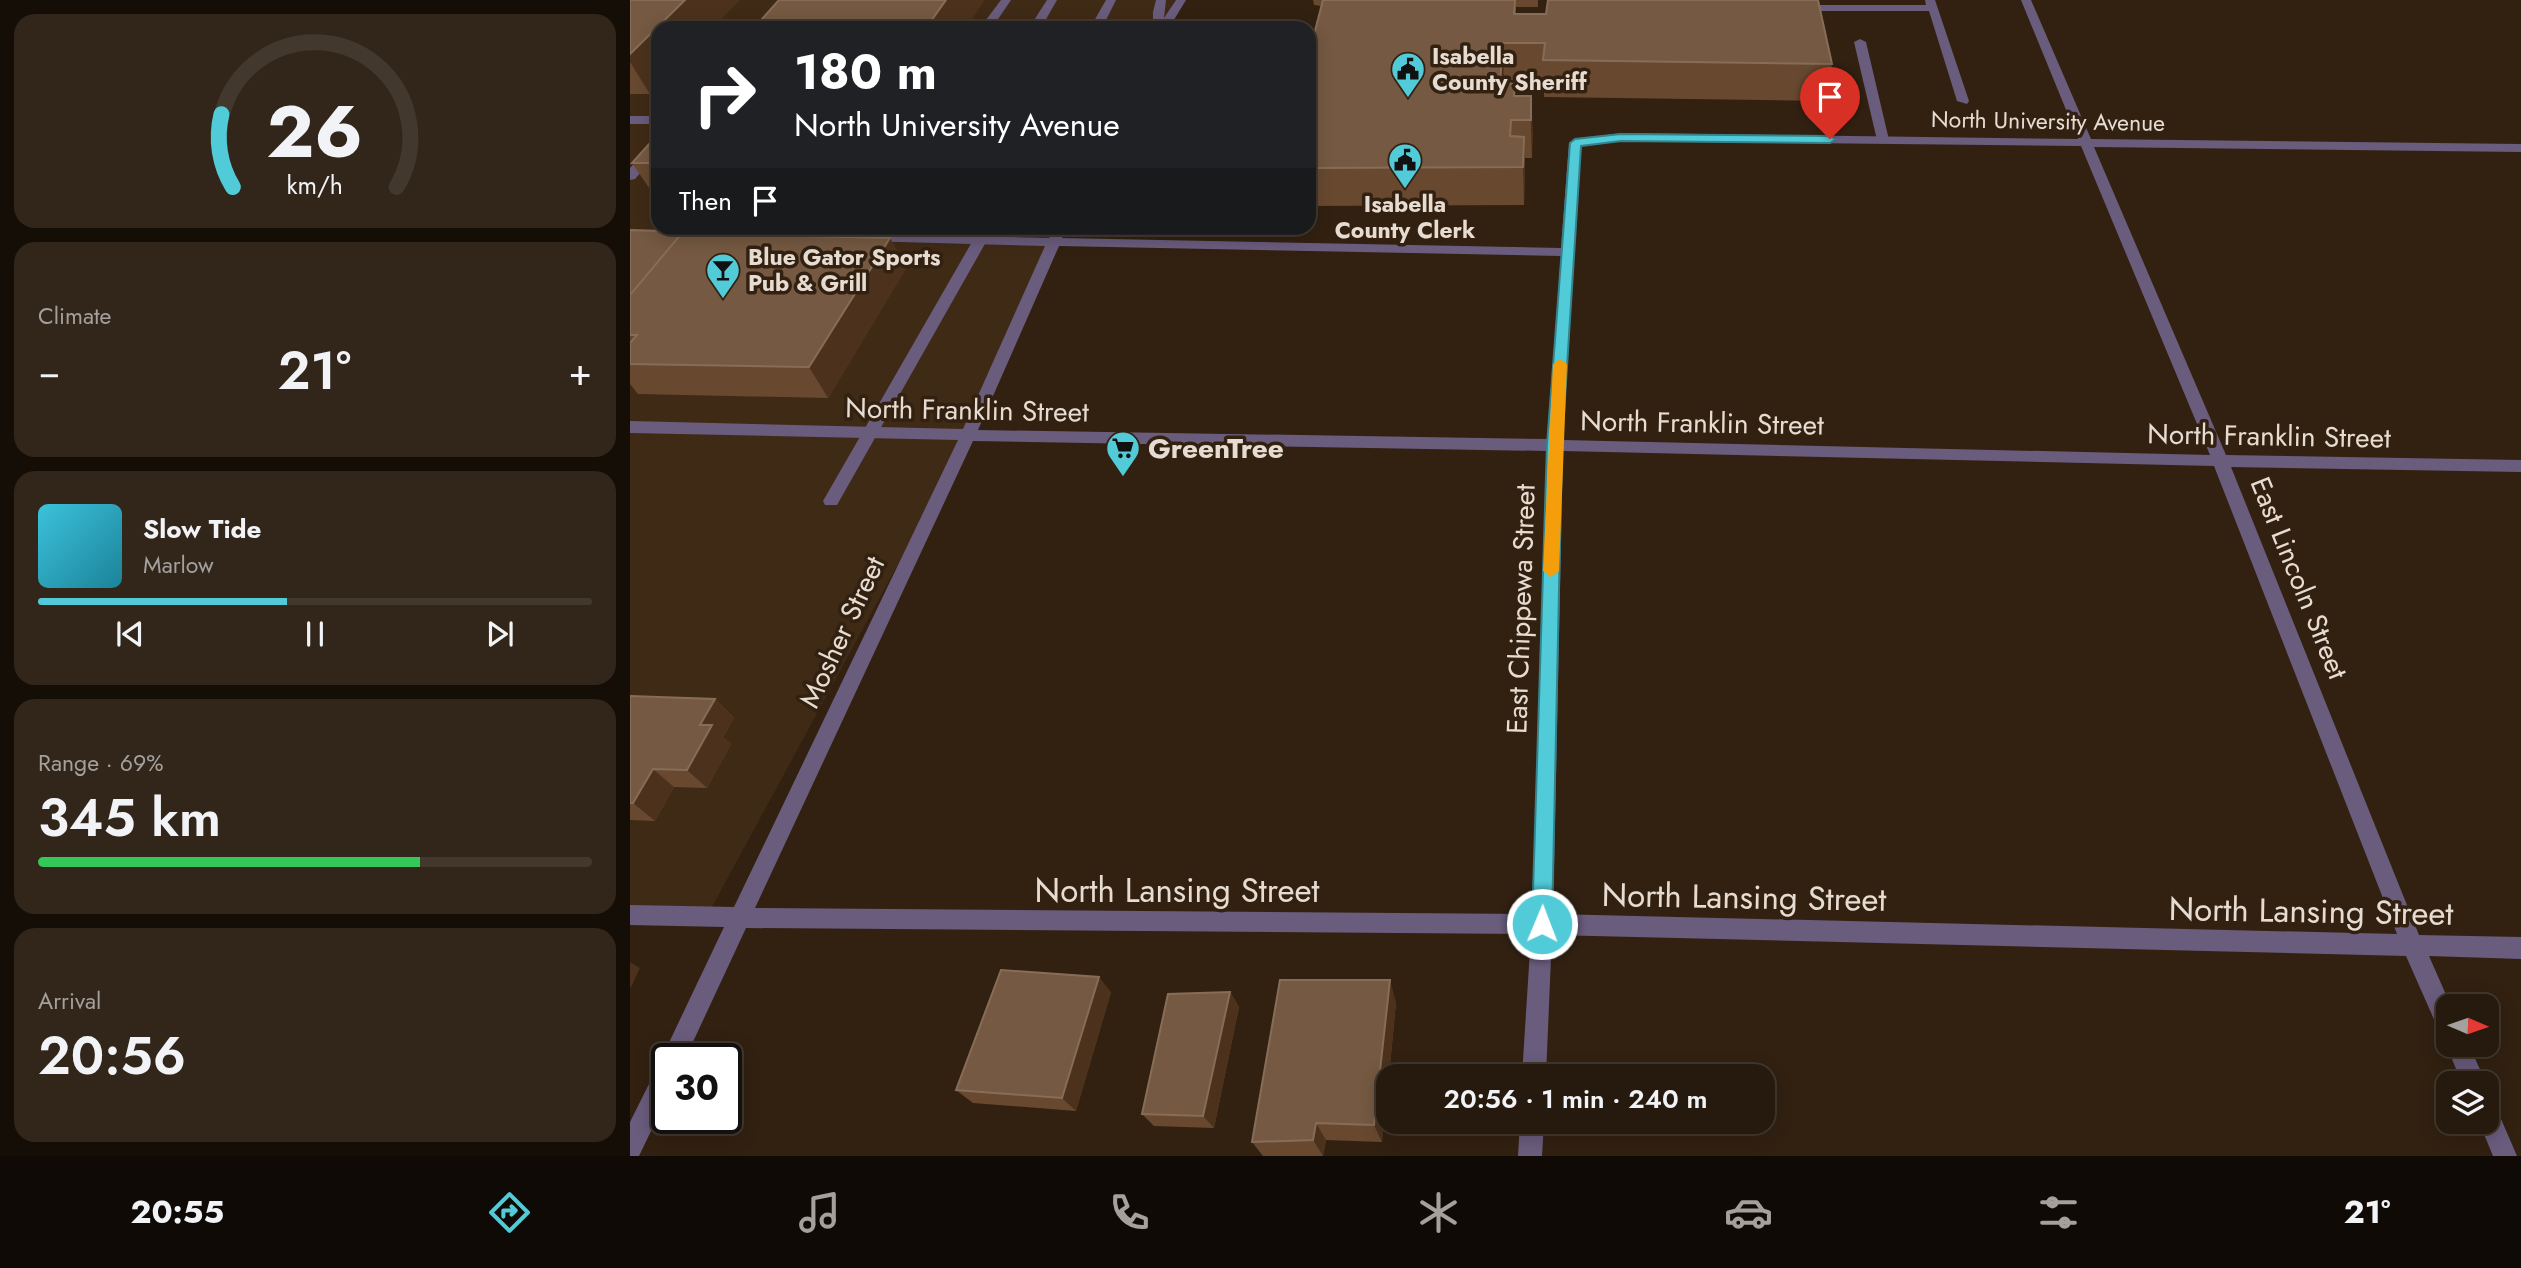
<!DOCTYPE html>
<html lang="en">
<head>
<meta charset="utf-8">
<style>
	body { margin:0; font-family:Jost,sans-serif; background:#32261b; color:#f1f3f6; height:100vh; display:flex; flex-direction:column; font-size:26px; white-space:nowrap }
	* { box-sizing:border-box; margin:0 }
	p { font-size:23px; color:#a4a09d }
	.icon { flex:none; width:38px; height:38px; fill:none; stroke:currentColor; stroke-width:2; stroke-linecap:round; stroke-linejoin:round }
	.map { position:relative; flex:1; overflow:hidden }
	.sheet { display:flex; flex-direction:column; gap:14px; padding:14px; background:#150e07; width:630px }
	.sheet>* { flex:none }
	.hud { position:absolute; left:21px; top:21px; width:665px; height:214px; border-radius:21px; box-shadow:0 4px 18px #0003,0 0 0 2px #42382e; background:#202124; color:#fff; overflow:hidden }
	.needle { width:46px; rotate:92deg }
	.buttons { position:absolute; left:1806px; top:994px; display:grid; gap:14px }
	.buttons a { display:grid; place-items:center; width:63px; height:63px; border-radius:14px; background:#26190d; box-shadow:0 4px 18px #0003,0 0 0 2px #42382e; font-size:35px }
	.speed { position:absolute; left:21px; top:1043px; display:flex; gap:14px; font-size:35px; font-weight:700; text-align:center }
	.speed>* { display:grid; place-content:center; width:91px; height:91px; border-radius:50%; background:#26190d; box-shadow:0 4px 18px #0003,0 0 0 2px #42382e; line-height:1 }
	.speed .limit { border:4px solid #111; border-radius:10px; background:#fff; color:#111 }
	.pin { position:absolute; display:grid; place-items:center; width:60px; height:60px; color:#fff; margin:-72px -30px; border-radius:50% 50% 50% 0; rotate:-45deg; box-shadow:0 0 7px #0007 }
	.pin .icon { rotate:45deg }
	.me { position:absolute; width:77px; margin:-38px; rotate:1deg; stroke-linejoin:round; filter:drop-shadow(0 0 5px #0008) }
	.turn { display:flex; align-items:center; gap:24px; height:147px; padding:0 28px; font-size:32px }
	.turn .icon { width:91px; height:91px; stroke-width:2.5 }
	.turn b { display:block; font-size:49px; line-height:60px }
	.then { display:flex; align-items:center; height:66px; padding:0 28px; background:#0003; gap:14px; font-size:26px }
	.big { font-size:52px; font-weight:600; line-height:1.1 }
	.sheet .tile { flex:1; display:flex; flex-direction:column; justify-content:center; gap:10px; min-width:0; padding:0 24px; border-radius:21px; background:#32261b }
	.sheet .dial { align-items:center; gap:0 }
	.dial svg { height:182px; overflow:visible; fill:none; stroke:#42382e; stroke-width:7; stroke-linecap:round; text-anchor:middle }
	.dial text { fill:#f1f3f6; stroke:none }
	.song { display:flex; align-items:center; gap:21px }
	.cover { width:84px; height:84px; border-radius:10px; background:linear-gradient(135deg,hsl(190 70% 55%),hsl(190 70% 35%)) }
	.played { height:7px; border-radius:4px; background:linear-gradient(90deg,#52cbd9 45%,#42382e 45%) }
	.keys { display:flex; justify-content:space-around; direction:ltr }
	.heat { display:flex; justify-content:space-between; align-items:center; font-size:38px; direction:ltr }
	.charge { height:10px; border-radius:5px; background:linear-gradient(90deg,#34c759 69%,#42382e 0) }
	.trip { position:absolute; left:746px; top:1064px; width:399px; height:70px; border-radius:21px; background:#26190d; box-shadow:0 4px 18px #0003,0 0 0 2px #42382e; font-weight:600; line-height:70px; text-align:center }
	.tabs { display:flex; height:112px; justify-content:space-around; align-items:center; background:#0f0a05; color:#a4a09d }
	.tabs .icon { width:49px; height:49px }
	.tabs .on { color:#52cbd9 }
	.tabs b { font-size:32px; color:#f1f3f6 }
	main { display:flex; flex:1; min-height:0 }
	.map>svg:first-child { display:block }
</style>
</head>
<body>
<main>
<section class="sheet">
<div class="tile dial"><svg viewBox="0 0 100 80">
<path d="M14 69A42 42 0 1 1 86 69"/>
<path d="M14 69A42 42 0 0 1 9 37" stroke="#52cbd9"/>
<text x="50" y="56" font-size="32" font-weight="700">26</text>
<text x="50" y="72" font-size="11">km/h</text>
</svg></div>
<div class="tile"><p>Climate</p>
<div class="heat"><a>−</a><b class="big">21°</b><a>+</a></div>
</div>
<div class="tile">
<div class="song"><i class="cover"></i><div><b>Slow Tide</b><p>Marlow</p></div></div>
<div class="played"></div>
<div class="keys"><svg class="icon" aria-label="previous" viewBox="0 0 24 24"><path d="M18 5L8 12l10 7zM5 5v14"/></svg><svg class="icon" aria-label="pause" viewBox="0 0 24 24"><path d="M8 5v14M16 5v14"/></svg><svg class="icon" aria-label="next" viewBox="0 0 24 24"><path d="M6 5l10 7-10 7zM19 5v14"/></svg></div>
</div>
<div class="tile"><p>Range · 69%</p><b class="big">345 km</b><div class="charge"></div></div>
<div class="tile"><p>Arrival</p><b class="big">20:56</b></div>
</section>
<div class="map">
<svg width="1891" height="1156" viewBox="0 0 1891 1156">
	<rect width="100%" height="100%" fill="#322111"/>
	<path fill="#3f2a16" d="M 0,0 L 545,0 L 531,28 L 28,28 L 28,228 L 430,228 L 337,437 L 76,918 L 0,915 Z"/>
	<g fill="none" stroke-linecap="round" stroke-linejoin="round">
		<path fill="#6a5c7d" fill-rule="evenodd" d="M 417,0 L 427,0 L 411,28 L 399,28 Z
			M 476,0 L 486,0 L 472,28 L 460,28 Z
			M 1295,0 L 1305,0 L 1339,101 L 1337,104 L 1327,101 L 1299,11 L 1168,11 L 1163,8 L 1168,5 L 1296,5 Z
			M 1230,39 L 1236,42 L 1259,140 L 1253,144 L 1247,140 L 1224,42 Z
			M 281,228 L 294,228 L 285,241 L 280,242 L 273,238 Z
			M 350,228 L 364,228 L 207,505 L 195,505 L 193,501 Z"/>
		<path fill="#6a5c7d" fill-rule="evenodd" d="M 371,0 L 381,0 L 362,28 L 350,28 Z
			M 526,0 L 536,0 L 534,18 L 546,0 L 556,0 L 539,28 L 523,28 L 523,12 Z
			M 1391,0 L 1401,0 L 1461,139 L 1891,144 L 1891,152 L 1464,147 L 1596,455 L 1891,460 L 1891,472 L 1601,467 L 1789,935 L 1891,937 L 1891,959 L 1799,956 L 1821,1006 L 1818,1006 L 1818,1036 L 1810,1033 L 1776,956 L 922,935 L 916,1076 L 892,1076 L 901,934 L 116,928 L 55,1059 L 37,1059 L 37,1098 L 9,1156 L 0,1156 L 0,1122 L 29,1064 L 33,1062 L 35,1051 L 94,927 L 0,925 L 0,905 L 104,907 L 328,440 L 0,433 L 0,421 L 333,429 L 415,246 L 233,241 L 231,238 L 238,234 L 419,238 L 424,228 L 436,228 L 432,238 L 931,248 L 939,143 L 945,139 L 991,133 L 1448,139 ZM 991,141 L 1451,146 L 1580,455 L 933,440 L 951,146 ZM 429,246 L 931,256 L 917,439 L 348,430 ZM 343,441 L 917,451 L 902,914 L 125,908 ZM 933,451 L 1584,466 L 1767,934 L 923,914 Z
			M 0,116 L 28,116 L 28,124 L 0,124 Z
			M 212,228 L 226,228 L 217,240 L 212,241 L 205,237 Z
			M 1818,1038 L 1818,1045 L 1839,1045 L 1856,1083 L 1832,1083 L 1816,1045 Z
			M 1857,1101 L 1865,1105 L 1887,1156 L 1863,1156 L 1849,1122 L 1857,1122 Z
			M 890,1122 L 914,1122 L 912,1156 L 888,1156 Z"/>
		<path fill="#6a5c7d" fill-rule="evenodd" d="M 28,141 L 28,153 L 5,179 L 0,180 L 0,168 L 24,142 Z"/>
	</g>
	<path fill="#684930" d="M 0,0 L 20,94 L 0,94 Z
		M 683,0 L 908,0 L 908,7 L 886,7 L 886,14 L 1202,64 L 1196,101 L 914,97 L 914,80 L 874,80 L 874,83 L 885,84 L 885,96 L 901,96 L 902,158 L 895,158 L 894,205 L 679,206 L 679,54 L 692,6 L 684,5 Z
		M 28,134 L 28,201 L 2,163 Z
		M 0,230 L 64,232 L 65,233 L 260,238 L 276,268 L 198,398 L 8,394 L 0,384 Z
		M 0,696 L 85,699 L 104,718 L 93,737 L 101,744 L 77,788 L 44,787 L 25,821 L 0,820 Z
		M 481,992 L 446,1111 L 343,1103 L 326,1090 Z
		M 600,992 L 609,1007 L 584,1128 L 524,1126 L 512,1114 Z
		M 766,1002 L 759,1076 L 758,1076 L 752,1142 L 696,1140 L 693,1156 L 633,1156 L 622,1142 Z"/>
	<path fill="#4c321c" d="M 55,0 L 110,0 L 83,28 L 28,28 L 28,86 L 20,94 L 0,62 L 0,54 Z
		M 316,0 L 355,0 L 336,28 L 296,28 Z
		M 873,43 L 874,80 L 871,119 L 870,82 Z
		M 901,96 L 903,134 L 902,158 L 901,120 Z
		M 894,137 L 895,174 L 894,205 L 893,167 Z
		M 260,238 L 276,268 L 198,398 L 179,367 Z
		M 85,699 L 104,718 L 93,737 L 101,744 L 77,788 L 57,770 L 70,725 Z
		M 23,769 L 44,787 L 25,821 L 3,803 Z
		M 0,962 L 10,968 L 0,989 Z
		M 469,977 L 481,992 L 446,1111 L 432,1098 Z
		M 760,980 L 766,1002 L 759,1076 L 758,1076 L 758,1088 L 752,1142 L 744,1125 Z
		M 600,992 L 609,1007 L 584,1128 L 573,1116 Z
		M 686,1123 L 696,1140 L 693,1156 L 683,1140 Z"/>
	<path fill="#755942" stroke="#876d58" stroke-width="2" d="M 0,0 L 55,0 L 0,54 Z
		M 149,0 L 316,0 L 296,28 L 124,28 Z
		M 693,0 L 885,0 L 884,14 L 916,14 L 918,0 L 1188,0 L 1202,64 L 913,60 L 915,43 L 873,43 L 870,82 L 885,84 L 884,96 L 901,96 L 901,120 L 881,120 L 880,136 L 894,137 L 893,167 L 679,168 L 679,54 Z
		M 28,134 L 28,163 L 2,163 Z
		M 0,230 L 64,232 L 63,233 L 52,233 L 0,295 Z
		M 52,233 L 260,238 L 179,367 L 0,364 L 0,343 L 7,335 L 0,335 L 0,295 Z
		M 0,696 L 85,699 L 70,725 L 82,725 L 57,770 L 23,769 L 3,803 L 0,803 Z
		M 371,970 L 469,977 L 432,1098 L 326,1090 Z
		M 650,980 L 760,980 L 744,1125 L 686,1123 L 683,1140 L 622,1142 Z
		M 600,992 L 573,1116 L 512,1114 L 538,994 Z"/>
	<path fill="#52cbd9" stroke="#35848d" stroke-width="2" d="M 991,134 L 1200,136 L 1206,139 L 1200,143 L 991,141 L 951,146 L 932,445 L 922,924 L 919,931 L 912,934 L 905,931 L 902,924 L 917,445 L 940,143 L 945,139 Z"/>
	<path fill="#f59e0b" d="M 930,359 L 937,364 L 929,571 L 921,577 L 913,571 L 923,364 Z"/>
	<defs>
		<g id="civic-pin" transform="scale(1.75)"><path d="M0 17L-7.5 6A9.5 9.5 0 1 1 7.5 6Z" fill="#52cbd9" stroke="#322111"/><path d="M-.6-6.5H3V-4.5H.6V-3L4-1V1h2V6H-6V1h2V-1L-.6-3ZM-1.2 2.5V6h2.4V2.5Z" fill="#111"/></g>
		<g id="bar-pin" transform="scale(1.75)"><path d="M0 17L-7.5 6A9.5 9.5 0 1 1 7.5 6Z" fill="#52cbd9" stroke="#322111"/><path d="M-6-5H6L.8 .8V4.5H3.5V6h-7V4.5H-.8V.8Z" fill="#111"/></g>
		<g id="supermarket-pin" transform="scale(1.75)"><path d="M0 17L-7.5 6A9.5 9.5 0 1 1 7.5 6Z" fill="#52cbd9" stroke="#322111"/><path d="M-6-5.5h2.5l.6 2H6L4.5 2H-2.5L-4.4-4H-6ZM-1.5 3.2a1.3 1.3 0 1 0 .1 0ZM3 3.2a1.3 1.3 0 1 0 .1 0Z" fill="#111"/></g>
	</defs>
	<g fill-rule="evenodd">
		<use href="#civic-pin" x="778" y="69"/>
		<use href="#civic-pin" x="775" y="160"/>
		<use href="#bar-pin" x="93" y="270"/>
		<use href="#supermarket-pin" x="493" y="448"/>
	</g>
	<g text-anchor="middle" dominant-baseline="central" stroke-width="7" stroke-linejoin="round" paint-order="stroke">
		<g font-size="23" font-weight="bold" fill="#e7dcd2" stroke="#322111" text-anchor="start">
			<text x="802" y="56">Isabella<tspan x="802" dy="26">County Sheriff</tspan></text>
			<text x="775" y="204" text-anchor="middle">Isabella<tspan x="775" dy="26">County Clerk</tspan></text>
			<text x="118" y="257">Blue Gator Sports<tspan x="118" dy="26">Pub &amp; Grill</tspan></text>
		</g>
		<g font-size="23" fill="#e7dcd2" stroke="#322111">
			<text transform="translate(1418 121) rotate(1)">North University Avenue</text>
		</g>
		<g font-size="28" fill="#e7dcd2" stroke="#322111">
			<text transform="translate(337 410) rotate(1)">North Franklin Street</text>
			<text transform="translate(1072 423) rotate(1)">North Franklin Street</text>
			<text transform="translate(1639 436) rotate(1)">North Franklin Street</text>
			<text transform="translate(1669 578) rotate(68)">East Lincoln Street</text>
			<text transform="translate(891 609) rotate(-88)">East Chippewa Street</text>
			<text transform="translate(212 632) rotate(-65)">Mosher Street</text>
		</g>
		<g font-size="28" font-weight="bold" fill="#e7dcd2" stroke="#322111" text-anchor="start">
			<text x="518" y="448">GreenTree</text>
		</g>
		<g font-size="33" fill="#e7dcd2" stroke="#322111">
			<text x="547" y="890">North Lansing Street</text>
			<text transform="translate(1114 897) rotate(1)">North Lansing Street</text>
			<text transform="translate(1681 911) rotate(1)">North Lansing Street</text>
		</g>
	</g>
</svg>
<div class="buttons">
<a><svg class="needle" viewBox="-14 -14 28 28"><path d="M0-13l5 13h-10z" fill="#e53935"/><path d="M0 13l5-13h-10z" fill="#a4a09d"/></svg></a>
<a><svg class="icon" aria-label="layers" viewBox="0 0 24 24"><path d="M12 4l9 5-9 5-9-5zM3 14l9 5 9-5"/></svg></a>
</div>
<div class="speed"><div class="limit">30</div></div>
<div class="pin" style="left:1200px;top:139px;background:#d93025"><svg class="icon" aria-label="arrive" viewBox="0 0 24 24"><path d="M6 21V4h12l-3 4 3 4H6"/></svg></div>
<svg class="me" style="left:912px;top:924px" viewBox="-20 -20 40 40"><circle r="17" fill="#52cbd9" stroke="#fff" stroke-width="3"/><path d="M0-11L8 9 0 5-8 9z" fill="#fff"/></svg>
<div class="trip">20:56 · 1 min · 240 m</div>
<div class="hud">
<div class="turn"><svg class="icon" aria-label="right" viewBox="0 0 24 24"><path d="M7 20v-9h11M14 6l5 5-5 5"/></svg><div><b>180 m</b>North University Avenue</div></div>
<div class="then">Then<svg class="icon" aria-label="arrive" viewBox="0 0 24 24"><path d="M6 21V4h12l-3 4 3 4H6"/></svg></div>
</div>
</div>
</main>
<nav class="tabs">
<b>20:55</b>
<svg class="icon on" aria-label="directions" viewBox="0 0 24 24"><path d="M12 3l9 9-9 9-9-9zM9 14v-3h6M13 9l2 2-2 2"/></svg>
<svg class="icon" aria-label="music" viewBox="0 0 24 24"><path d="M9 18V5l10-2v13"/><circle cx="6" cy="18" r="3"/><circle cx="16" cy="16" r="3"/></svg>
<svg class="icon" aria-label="phone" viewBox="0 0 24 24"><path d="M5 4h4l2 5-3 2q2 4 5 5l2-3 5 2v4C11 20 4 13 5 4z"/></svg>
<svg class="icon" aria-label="climate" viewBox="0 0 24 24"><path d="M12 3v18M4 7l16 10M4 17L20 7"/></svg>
<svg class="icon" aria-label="car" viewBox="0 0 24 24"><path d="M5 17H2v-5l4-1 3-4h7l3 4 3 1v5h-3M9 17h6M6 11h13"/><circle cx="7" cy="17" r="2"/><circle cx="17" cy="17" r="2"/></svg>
<svg class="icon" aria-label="filters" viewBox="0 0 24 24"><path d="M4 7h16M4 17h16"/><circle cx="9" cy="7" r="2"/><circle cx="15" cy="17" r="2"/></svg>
<b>21°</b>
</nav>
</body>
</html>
